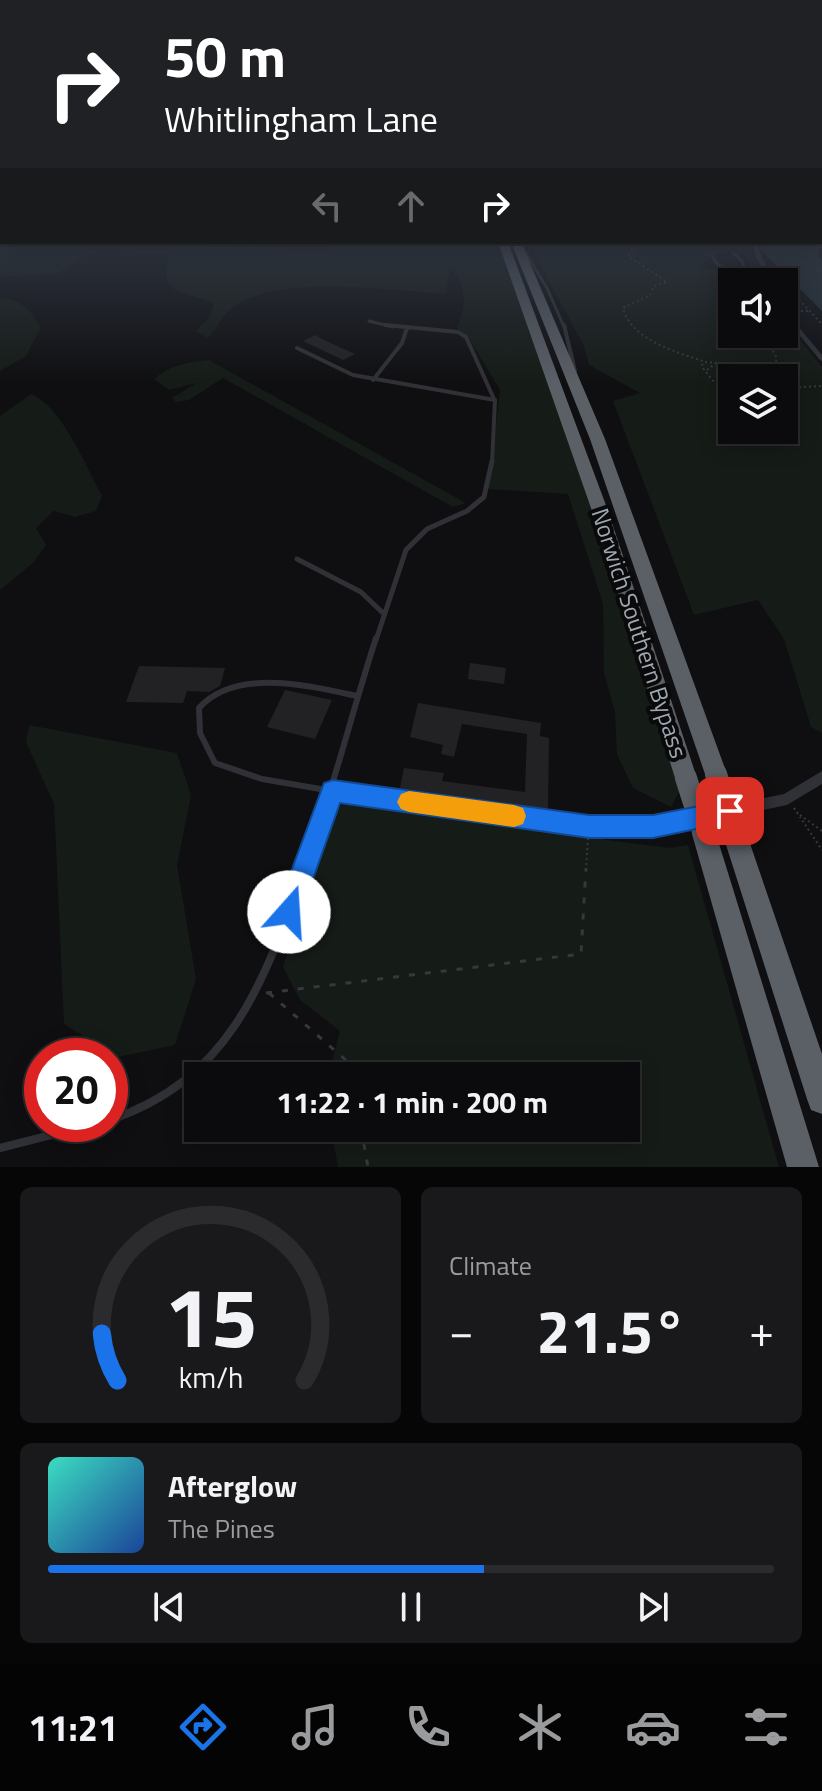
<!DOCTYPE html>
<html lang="en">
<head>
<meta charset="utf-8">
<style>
	body { margin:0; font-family:"Titillium Web",sans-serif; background:#19191b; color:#f1f3f6; height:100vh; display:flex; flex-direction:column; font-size:30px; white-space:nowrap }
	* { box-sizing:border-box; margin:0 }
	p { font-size:26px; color:#9a9b9d }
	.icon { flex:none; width:44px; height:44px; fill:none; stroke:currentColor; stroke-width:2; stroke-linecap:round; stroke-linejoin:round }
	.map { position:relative; height:1167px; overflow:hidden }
	.details { display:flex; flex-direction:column; gap:20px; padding:20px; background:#060607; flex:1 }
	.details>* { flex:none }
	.hud { position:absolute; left:0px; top:0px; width:822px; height:244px; box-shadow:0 4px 20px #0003,0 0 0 2px #2b2b2e; background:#202124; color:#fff; overflow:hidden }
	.controls { position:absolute; left:718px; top:268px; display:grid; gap:16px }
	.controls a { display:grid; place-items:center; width:80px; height:80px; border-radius:0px; background:#0b0b0d; box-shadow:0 4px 20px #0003,0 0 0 2px #2b2b2e; font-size:40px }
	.speed { position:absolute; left:24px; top:1038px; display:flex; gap:16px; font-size:40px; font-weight:700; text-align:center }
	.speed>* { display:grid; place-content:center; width:104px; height:104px; border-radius:50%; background:#0b0b0d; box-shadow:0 4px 20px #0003,0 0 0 2px #2b2b2e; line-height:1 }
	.speed .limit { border:12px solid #d22; background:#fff; color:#111 }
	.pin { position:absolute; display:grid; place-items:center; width:68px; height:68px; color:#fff; margin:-34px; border-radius:16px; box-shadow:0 4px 12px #0006 }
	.me { position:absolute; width:88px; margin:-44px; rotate:19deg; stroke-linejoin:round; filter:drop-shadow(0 0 6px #0008) }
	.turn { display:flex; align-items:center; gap:28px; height:168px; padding:0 32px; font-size:36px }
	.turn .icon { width:104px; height:104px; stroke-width:2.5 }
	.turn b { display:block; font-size:56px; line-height:68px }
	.lanes { display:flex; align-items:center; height:76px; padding:0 32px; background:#0003; justify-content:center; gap:40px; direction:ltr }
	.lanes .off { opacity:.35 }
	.big { font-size:60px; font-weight:700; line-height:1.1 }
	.details .widget { flex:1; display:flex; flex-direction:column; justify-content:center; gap:12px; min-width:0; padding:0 28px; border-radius:12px; background:#19191b }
	.details .dial { align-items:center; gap:0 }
	.dial svg { height:208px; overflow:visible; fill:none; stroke:#2b2b2e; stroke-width:7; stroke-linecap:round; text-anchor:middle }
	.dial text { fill:#f1f3f6; stroke:none }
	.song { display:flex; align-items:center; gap:24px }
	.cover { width:96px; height:96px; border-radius:12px; background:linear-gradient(135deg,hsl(170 70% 55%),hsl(220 70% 35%)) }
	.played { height:8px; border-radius:4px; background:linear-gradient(90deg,#1a73e8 60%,#2b2b2e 60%) }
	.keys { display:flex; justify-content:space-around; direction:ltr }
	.heat { display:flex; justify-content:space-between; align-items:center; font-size:44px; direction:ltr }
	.details .tiles { flex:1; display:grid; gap:20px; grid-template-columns:1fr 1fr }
	.widget:last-child { grid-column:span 2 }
	.trip { position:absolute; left:184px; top:1062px; width:456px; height:80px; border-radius:0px; background:#0b0b0d; box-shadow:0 4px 20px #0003,0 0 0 2px #2b2b2e; font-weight:700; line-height:80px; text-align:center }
	.tab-bar { display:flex; height:128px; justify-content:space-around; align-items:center; background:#040405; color:#9a9b9d }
	.tab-bar .icon { width:56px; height:56px }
	.tab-bar .current { color:#1a73e8 }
	.tab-bar b { font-size:36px; color:#f1f3f6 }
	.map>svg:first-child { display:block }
</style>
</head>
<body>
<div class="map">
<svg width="822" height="1167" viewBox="0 0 822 1167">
	<rect width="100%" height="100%" fill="#0f0f11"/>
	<path fill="#151b16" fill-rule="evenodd" d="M 0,221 L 2,242 L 322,249 L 340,242 L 500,242 L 560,399 L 683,784 L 671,807 L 633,788 L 617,754 L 615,712 L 604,673 L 603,604 L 568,494 L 488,489 L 500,390 L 468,336 L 457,328 C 466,305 468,287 450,268 L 446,294 C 391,291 274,273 231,309 C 222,316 216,330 208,338 L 196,331 L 209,318 L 214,303 L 175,290 L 166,280 L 168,255 L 101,251 L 83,257 L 56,274 L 0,277 Z
		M 528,242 L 747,242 L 761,270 L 751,267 L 747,256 L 730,252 L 703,257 L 705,268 L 754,282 L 732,282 L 732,334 L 784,334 L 784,321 L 822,367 L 822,733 L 811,727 L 784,639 L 758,600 L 694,615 L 613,401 L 640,393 L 589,365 L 584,346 ZM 732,378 L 784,378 L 784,430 L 732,430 Z
		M 0,298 C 23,300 29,309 41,327 L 26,356 L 0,371 Z
		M 209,360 L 466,503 L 453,507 L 223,378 L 189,400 L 176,402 L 172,398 L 196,383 L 169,390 L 154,379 C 170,365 188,362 209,360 Z
		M 31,394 C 61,405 87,468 102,496 L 96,511 L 75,517 L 54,511 L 36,528 L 46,545 L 33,563 L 0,590 L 0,416 Z
		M 29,725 L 177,753 L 191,795 L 177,865 L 196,979 L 175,1045 L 118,1057 L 64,1024 L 54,804 L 26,742 Z
		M 369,801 L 607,840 L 670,848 L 688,845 L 779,1167 L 338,1167 L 331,1128 L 626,1128 L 626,1076 L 328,1076 L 340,1031 L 300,1000 L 283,967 L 329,819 L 344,803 Z"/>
	<path fill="#252f35" d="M 820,221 L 822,245 L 818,252 L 822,262 L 822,311 L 760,249 L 765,242 L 820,242 Z"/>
	<path fill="#222225" d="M 315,335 L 326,341 L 355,354 L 343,360 L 303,341 Z
		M 470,663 L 506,668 L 504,684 L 468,679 Z
		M 139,666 L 225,668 L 220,686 L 209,692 L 187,691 L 183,703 L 126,702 Z
		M 285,690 L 332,700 L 315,739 L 267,727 Z
		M 418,703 L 541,723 L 540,736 L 549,738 L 548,809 L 400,788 L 404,768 L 444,773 L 442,781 L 525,792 L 527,734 L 462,724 L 454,757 L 441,754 L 443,745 L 410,737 Z"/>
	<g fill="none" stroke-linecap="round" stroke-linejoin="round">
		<path stroke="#36383d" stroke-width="2" stroke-dasharray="2 3" stroke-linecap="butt" d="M 623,242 L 634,250 L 628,256 L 667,282 L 654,286 L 650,295 L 623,308 C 630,339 676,352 703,361 L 702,367 L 714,382 L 732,385
			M 785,285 L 822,324
			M 796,311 L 810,311
			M 705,362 L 774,367 L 777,358 L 763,334
			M 765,368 L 773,375 L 793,379 L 786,388
			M 707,370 L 717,362
			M 784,388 L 822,386
			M 794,808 L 822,850
			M 800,815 L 822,831
			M 586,870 L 588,838"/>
		<path stroke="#36383d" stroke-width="3" stroke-dasharray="6 10" stroke-linecap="butt" d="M 266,993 L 581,954 L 586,868
			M 269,993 L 347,1061 L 350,1076
			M 361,1128 L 368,1167"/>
		<path stroke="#303136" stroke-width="3" d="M 519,242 L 547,288 L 564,327
			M 733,253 L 742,261 L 747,275 L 773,280
			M 712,256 L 718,265 L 747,276
			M 369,321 L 393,327"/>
		<path stroke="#303136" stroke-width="4" d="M 385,325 L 458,332 L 466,337 L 494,399
			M 564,325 L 575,371
			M 297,348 L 353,375 L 495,400 L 492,463
			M 373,380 L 402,343 L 407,328"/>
		<path stroke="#303136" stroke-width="5" d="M 297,559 L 361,592 L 384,614
			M 376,640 L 406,550 L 427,529 L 467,511 L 484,497 L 492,461"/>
		<path stroke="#303136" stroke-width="6" d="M 332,791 L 262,779 L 215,763 L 200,733 L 199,708 C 236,667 310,686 357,696
			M 304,870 C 332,794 351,715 376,638"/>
		<path stroke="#303136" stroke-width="8" d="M 110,1120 C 233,1078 264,980 305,868
			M 0,1148 L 94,1124"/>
		<path fill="#303136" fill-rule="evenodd" d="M 751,242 L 757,242 L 762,258 L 777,282 L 771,282 L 756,258 Z
			M 784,304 L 787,306 L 791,318 L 822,355 L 822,361 L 820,360 L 785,318 Z
			M 822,771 L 822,784 L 787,805 L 653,833 L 589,832 L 333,797 L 328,795 L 327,791 L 328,787 L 333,785 L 589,820 L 653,821 L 784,794 Z"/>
		<path fill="#5b6067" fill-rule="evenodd" d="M 498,242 L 508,242 L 607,508 L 697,778 L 694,785 L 686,788 L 678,785 L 675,778 L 591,508 Z
			M 511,242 L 521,242 L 605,439 L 727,774 L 724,781 L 716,784 L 708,781 L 705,774 L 590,439 Z
			M 733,818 L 742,821 L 745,829 L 822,1054 L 822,1114 L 811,1110 L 807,1099 L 721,829 L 724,821 Z
			M 704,822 L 713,826 L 716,834 L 819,1167 L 787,1167 L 692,834 L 695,826 Z"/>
		<path stroke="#5b6067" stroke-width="22" d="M 716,774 L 733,829
			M 686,778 L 704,834"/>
	</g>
	<linearGradient id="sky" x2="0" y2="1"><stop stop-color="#080809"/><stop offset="0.58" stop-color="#313743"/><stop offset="1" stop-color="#313743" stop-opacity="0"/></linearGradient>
	<rect width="822" height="384" fill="url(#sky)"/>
	<path fill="#1a73e8" stroke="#114b97" stroke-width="2" d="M 333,780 L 589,815 L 653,815 L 730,800 L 738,803 L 742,811 L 738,819 L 730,822 L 653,838 L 589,838 L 340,803 L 298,921 L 289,925 L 279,921 L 276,912 L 321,791 L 324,783 Z"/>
	<path fill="#f59e0b" d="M 409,791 L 514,805 L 523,808 L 526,816 L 523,824 L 514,827 L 409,812 L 401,809 L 397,802 L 401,794 Z"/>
	<g text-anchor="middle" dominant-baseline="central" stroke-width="8" stroke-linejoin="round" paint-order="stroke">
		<g font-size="24" fill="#9fa7b3" stroke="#0a0a0b">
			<text transform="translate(640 633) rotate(72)">Norwich Southern Bypass</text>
		</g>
	</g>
</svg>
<div class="controls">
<a><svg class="icon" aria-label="sound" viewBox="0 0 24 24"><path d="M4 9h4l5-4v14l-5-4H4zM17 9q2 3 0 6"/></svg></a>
<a><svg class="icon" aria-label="layers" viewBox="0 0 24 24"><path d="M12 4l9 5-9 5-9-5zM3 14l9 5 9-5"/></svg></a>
</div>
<div class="speed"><div class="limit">20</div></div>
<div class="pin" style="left:730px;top:811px;background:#d93025"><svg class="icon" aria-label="arrive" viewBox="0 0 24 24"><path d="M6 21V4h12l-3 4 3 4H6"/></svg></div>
<svg class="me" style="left:289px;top:912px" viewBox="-20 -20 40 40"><circle r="19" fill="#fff"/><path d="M0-13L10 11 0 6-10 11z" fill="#1a73e8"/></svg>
<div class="trip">11:22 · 1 min · 200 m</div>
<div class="hud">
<div class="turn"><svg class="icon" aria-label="right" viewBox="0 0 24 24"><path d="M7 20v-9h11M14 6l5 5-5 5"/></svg><div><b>50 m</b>Whitlingham Lane</div></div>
<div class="lanes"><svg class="icon off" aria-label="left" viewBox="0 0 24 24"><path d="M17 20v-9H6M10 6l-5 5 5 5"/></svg><svg class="icon off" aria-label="ahead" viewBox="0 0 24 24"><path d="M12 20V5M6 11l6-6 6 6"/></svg><svg class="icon" aria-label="right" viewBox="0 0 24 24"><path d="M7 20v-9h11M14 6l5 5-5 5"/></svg></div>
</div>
</div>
<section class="details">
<div class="tiles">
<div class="widget dial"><svg viewBox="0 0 100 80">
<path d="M14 69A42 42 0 1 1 86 69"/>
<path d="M14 69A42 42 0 0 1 8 51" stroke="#1a73e8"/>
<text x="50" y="56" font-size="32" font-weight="700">15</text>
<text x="50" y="72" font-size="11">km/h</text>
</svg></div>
<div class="widget"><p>Climate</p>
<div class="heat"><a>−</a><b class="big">21.5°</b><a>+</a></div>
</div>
<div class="widget">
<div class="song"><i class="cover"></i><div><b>Afterglow</b><p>The Pines</p></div></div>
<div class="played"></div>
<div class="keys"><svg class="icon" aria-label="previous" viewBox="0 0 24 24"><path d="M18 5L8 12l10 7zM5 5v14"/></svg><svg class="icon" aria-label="pause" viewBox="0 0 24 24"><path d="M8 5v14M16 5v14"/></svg><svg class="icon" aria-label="next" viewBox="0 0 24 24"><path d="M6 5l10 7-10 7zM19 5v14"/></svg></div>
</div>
</div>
</section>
<nav class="tab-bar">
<b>11:21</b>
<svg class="icon current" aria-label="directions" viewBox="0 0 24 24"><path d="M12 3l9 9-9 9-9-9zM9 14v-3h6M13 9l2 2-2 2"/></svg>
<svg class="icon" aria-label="music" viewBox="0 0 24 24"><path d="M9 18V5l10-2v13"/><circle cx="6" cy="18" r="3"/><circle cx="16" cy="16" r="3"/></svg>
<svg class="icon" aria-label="phone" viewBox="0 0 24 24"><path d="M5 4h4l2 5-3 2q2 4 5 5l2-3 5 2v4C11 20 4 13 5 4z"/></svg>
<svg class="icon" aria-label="climate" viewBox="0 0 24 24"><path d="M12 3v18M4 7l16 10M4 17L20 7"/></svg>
<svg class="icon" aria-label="car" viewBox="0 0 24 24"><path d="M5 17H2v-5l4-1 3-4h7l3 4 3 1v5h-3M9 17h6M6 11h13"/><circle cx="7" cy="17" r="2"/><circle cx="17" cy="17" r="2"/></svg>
<svg class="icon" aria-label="filters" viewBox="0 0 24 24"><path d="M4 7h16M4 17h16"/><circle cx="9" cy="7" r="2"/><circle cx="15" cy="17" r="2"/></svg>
</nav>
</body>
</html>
